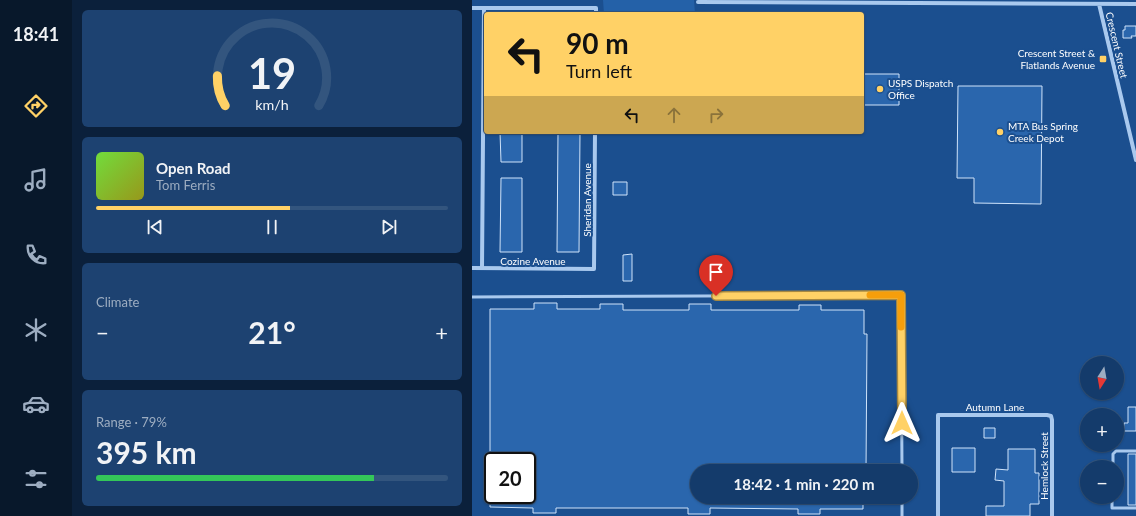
<!DOCTYPE html>
<html lang="en">
<head>
<meta charset="utf-8">
<style>
	body { margin:0; font-family:Lato,sans-serif; background:#1d4271; color:#f1f3f6; height:100vh; display:flex; flex-direction:column; font-size:15px; white-space:nowrap }
	* { box-sizing:border-box; margin:0 }
	p { font-size:13px; color:#9dadc1 }
	.icon { flex:none; width:22px; height:22px; fill:none; stroke:currentColor; stroke-width:2; stroke-linecap:round; stroke-linejoin:round }
	.map { position:relative; flex:1; overflow:hidden }
	.side { display:flex; flex-direction:column; gap:10px; padding:10px; background:#0b203b; width:400px }
	.side>* { flex:none }
	.banner { position:absolute; left:12px; top:12px; width:380px; height:122px; border-radius:4px; box-shadow:0 1px 3px #0004,0 0 0 1px #33557e; background:#ffd166; color:#111; overflow:hidden }
	.needle { width:26px; rotate:191deg }
	.fabs { position:absolute; left:608px; top:356px; display:grid; gap:8px }
	.fabs a { display:grid; place-items:center; width:44px; height:44px; border-radius:50%; background:#143b6b; box-shadow:0 1px 3px #0004,0 0 0 1px #33557e; font-size:20px }
	.speed { position:absolute; left:12px; top:452px; display:flex; gap:8px; font-size:20px; font-weight:700; text-align:center }
	.speed>* { display:grid; place-content:center; width:52px; height:52px; border-radius:50%; background:#143b6b; box-shadow:0 1px 3px #0004,0 0 0 1px #33557e; line-height:1 }
	.speed .limit { border:2px solid #111; border-radius:6px; background:#fff; color:#111 }
	.pin { position:absolute; display:grid; place-items:center; width:34px; height:34px; color:#fff; margin:-41px -17px; border-radius:50% 50% 50% 0; rotate:-45deg; box-shadow:0 0 4px #0007 }
	.pin .icon { rotate:45deg }
	.me { position:absolute; width:44px; margin:-22px; rotate:0deg; stroke-linejoin:round; filter:drop-shadow(0 0 3px #0008) }
	.turn { display:flex; align-items:center; gap:14px; height:84px; padding:0 16px; font-size:18px }
	.turn .icon { width:52px; height:52px; stroke-width:2.5 }
	.turn b { display:block; font-size:28px; line-height:34px }
	.lanes { display:flex; align-items:center; height:38px; padding:0 16px; background:#0003; justify-content:center; gap:20px; direction:ltr }
	.lanes .off { opacity:.35 }
	.big { font-size:30px; font-weight:700; line-height:1.1 }
	.side .tile { flex:1; display:flex; flex-direction:column; justify-content:center; gap:6px; min-width:0; padding:0 14px; border-radius:6px; background:#1d4271 }
	.side .dial { align-items:center; gap:0 }
	.dial svg { height:104px; overflow:visible; fill:none; stroke:#33557e; stroke-width:7; stroke-linecap:round; text-anchor:middle }
	.dial text { fill:#f1f3f6; stroke:none }
	.song { display:flex; align-items:center; gap:12px }
	.cover { width:48px; height:48px; border-radius:6px; background:linear-gradient(135deg,hsl(100 70% 55%),hsl(60 70% 35%)) }
	.played { height:4px; border-radius:2px; background:linear-gradient(90deg,#ffd166 55%,#33557e 55%) }
	.keys { display:flex; justify-content:space-around; direction:ltr }
	.heat { display:flex; justify-content:space-between; align-items:center; font-size:22px; direction:ltr }
	.charge { height:6px; border-radius:3px; background:linear-gradient(90deg,#34c759 79%,#33557e 0) }
	.trip { position:absolute; left:218px; top:464px; width:228px; height:40px; border-radius:20px; background:#143b6b; box-shadow:0 1px 3px #0004,0 0 0 1px #33557e; font-weight:700; line-height:40px; text-align:center }
	main { display:flex; flex:1; min-height:0 }
	.menu { display:flex; flex-direction:column; width:72px; justify-content:space-around; align-items:center; background:#08182b; color:#9dadc1 }
	.menu .icon { width:28px; height:28px }
	.menu .on { color:#ffd166 }
	.menu b { font-size:18px; color:#f1f3f6 }
	.map>svg:first-child { display:block }
</style>
</head>
<body>
<main>
<nav class="menu">
<b>18:41</b>
<svg class="icon on" aria-label="directions" viewBox="0 0 24 24"><path d="M12 3l9 9-9 9-9-9zM9 14v-3h6M13 9l2 2-2 2"/></svg>
<svg class="icon" aria-label="music" viewBox="0 0 24 24"><path d="M9 18V5l10-2v13"/><circle cx="6" cy="18" r="3"/><circle cx="16" cy="16" r="3"/></svg>
<svg class="icon" aria-label="phone" viewBox="0 0 24 24"><path d="M5 4h4l2 5-3 2q2 4 5 5l2-3 5 2v4C11 20 4 13 5 4z"/></svg>
<svg class="icon" aria-label="climate" viewBox="0 0 24 24"><path d="M12 3v18M4 7l16 10M4 17L20 7"/></svg>
<svg class="icon" aria-label="car" viewBox="0 0 24 24"><path d="M5 17H2v-5l4-1 3-4h7l3 4 3 1v5h-3M9 17h6M6 11h13"/><circle cx="7" cy="17" r="2"/><circle cx="17" cy="17" r="2"/></svg>
<svg class="icon" aria-label="filters" viewBox="0 0 24 24"><path d="M4 7h16M4 17h16"/><circle cx="9" cy="7" r="2"/><circle cx="15" cy="17" r="2"/></svg>
</nav>
<section class="side">
<div class="tile dial"><svg viewBox="0 0 100 80">
<path d="M14 69A42 42 0 1 1 86 69"/>
<path d="M14 69A42 42 0 0 1 8 46" stroke="#ffd166"/>
<text x="50" y="56" font-size="32" font-weight="700">19</text>
<text x="50" y="72" font-size="11">km/h</text>
</svg></div>
<div class="tile">
<div class="song"><i class="cover"></i><div><b>Open Road</b><p>Tom Ferris</p></div></div>
<div class="played"></div>
<div class="keys"><svg class="icon" aria-label="previous" viewBox="0 0 24 24"><path d="M18 5L8 12l10 7zM5 5v14"/></svg><svg class="icon" aria-label="pause" viewBox="0 0 24 24"><path d="M8 5v14M16 5v14"/></svg><svg class="icon" aria-label="next" viewBox="0 0 24 24"><path d="M6 5l10 7-10 7zM19 5v14"/></svg></div>
</div>
<div class="tile"><p>Climate</p>
<div class="heat"><a>−</a><b class="big">21°</b><a>+</a></div>
</div>
<div class="tile"><p>Range · 79%</p><b class="big">395 km</b><div class="charge"></div></div>
</section>
<div class="map">
<svg width="664" height="516" viewBox="0 0 664 516">
	<rect width="100%" height="100%" fill="#1b4f8f"/>
	<path fill="#2461a8" d="M 0,0 L 222,0 L 223,14 L 132,14 L 131,0 Z"/>
	<path fill="#2a66ad" stroke="#cfe3fa" d="M 653,26 L 664,26 L 664,36 L 659,36 L 660,38 L 651,38 L 651,30 L 653,30 Z
		M 390,74 L 427,74 L 427,105 L 390,105 Z
		M 486,86 L 570,86 L 569,204 L 502,203 L 502,178 L 485,178 Z
		M 28,132 L 50,132 L 50,162 L 29,162 Z
		M 86,132 L 108,132 L 107,252 L 85,252 Z
		M 29,178 L 50,178 L 50,252 L 28,252 Z
		M 141,182 L 155,182 L 155,195 L 141,195 Z
		M 160,254 L 160,281 L 151,281 L 151,255 Z
		M 62,303 L 85,303 L 85,309 L 128,309 L 128,304 L 151,304 L 151,310 L 217,310 L 217,304 L 239,304 L 239,310 L 327,310 L 327,305 L 349,305 L 349,310 L 392,310 L 392,334 L 395,334 L 394,471 L 225,471 L 225,497 L 391,497 L 391,509 L 348,509 L 348,514 L 326,514 L 326,509 L 238,508 L 238,514 L 216,514 L 216,508 L 84,508 L 84,513 L 61,513 L 61,508 L 18,507 L 18,495 L 55,495 L 55,461 L 18,461 L 18,309 L 62,309 Z
		M 656,407 L 664,407 L 664,431 L 652,431 L 652,423 L 656,423 Z
		M 512,428 L 523,428 L 523,438 L 512,438 Z
		M 480,448 L 503,448 L 503,472 L 480,472 Z
		M 536,449 L 563,449 L 563,473 L 567,473 L 567,504 L 558,504 L 558,516 L 514,516 L 514,506 L 532,506 L 532,481 L 523,480 L 524,469 L 536,470 Z
		M 656,454 L 664,454 L 664,505 L 656,505 Z"/>
	<g fill="none" stroke-linecap="round" stroke-linejoin="round">
		<path stroke="#a9c9ee" stroke-width="3" d="M 0,297 L 429,295 L 430,471
			M 641,467 L 641,454 L 644,451 L 664,451
			M 430,497 L 430,516
			M 640,497 L 640,508 L 664,508"/>
		<path stroke="#a9c9ee" stroke-width="4" d="M 226,2 L 664,4
			M 627,4 L 664,160
			M 0,8 L 124,8 L 124,14
			M 0,268 L 122,269 L 123,132
			M 10,268 L 12,8
			M 466,516 L 466,415 L 575,415 L 579,416 L 580,420 L 580,516"/>
	</g>
	<g fill="none" stroke-linecap="round" stroke-linejoin="round">
		<g stroke="#a68842" stroke-width="10">
			<path id="route" d="M 244,296 L 429,295 L 430,423"/>
		</g>
		<use href="#route" stroke="#ffd166" stroke-width="7"/>
		<path stroke="#f59e0b" stroke-width="7" d="M 398,295 L 429,295 L 429,327"/>
	</g>
	<g fill="#ffd166" stroke="#1b4f8f" stroke-width="1.5">
		<rect x="627" y="55" width="8" height="8" rx="2"/>
		<circle cx="408" cy="89" r="4"/>
		<circle cx="528" cy="132" r="4"/>
	</g>
	<g text-anchor="middle" dominant-baseline="central" stroke-width="4" stroke-linejoin="round" paint-order="stroke">
		<g font-size="10" fill="#fff" stroke="#1b4f8f">
			<text transform="translate(645 45) rotate(77)">Crescent Street</text>
			<text transform="translate(115 200) rotate(-90)">Sheridan Avenue</text>
			<text x="61" y="261">Cozine Avenue</text>
			<text x="523" y="407">Autumn Lane</text>
			<text transform="translate(572 466) rotate(-90)">Hemlock Street</text>
		</g>
		<g font-size="10" fill="#fff" stroke="#1b4f8f" text-anchor="start">
			<text x="623" y="53" text-anchor="end">Crescent Street &amp;<tspan x="623" dy="12">Flatlands Avenue</tspan></text>
			<text x="416" y="83">USPS Dispatch<tspan x="416" dy="12">Office</tspan></text>
			<text x="536" y="126">MTA Bus Spring<tspan x="536" dy="12">Creek Depot</tspan></text>
		</g>
	</g>
</svg>
<div class="fabs">
<a><svg class="needle" viewBox="-14 -14 28 28"><path d="M0-13l5 13h-10z" fill="#e53935"/><path d="M0 13l5-13h-10z" fill="#9dadc1"/></svg></a>
<a>+</a>
<a>−</a>
</div>
<div class="speed"><div class="limit">20</div></div>
<div class="pin" style="left:244px;top:296px;background:#d93025"><svg class="icon" aria-label="arrive" viewBox="0 0 24 24"><path d="M6 21V4h12l-3 4 3 4H6"/></svg></div>
<svg class="me" style="left:430px;top:423px" viewBox="-20 -20 40 40"><path d="M0-17L14 15 0 8-14 15z" fill="#ffd166" stroke="#fff" stroke-width="4"/></svg>
<div class="trip">18:42 · 1 min · 220 m</div>
<div class="banner">
<div class="turn"><svg class="icon" aria-label="left" viewBox="0 0 24 24"><path d="M17 20v-9H6M10 6l-5 5 5 5"/></svg><div><b>90 m</b>Turn left</div></div>
<div class="lanes"><svg class="icon" aria-label="left" viewBox="0 0 24 24"><path d="M17 20v-9H6M10 6l-5 5 5 5"/></svg><svg class="icon off" aria-label="ahead" viewBox="0 0 24 24"><path d="M12 20V5M6 11l6-6 6 6"/></svg><svg class="icon off" aria-label="right" viewBox="0 0 24 24"><path d="M7 20v-9h11M14 6l5 5-5 5"/></svg></div>
</div>
</div>
</main>
</body>
</html>
